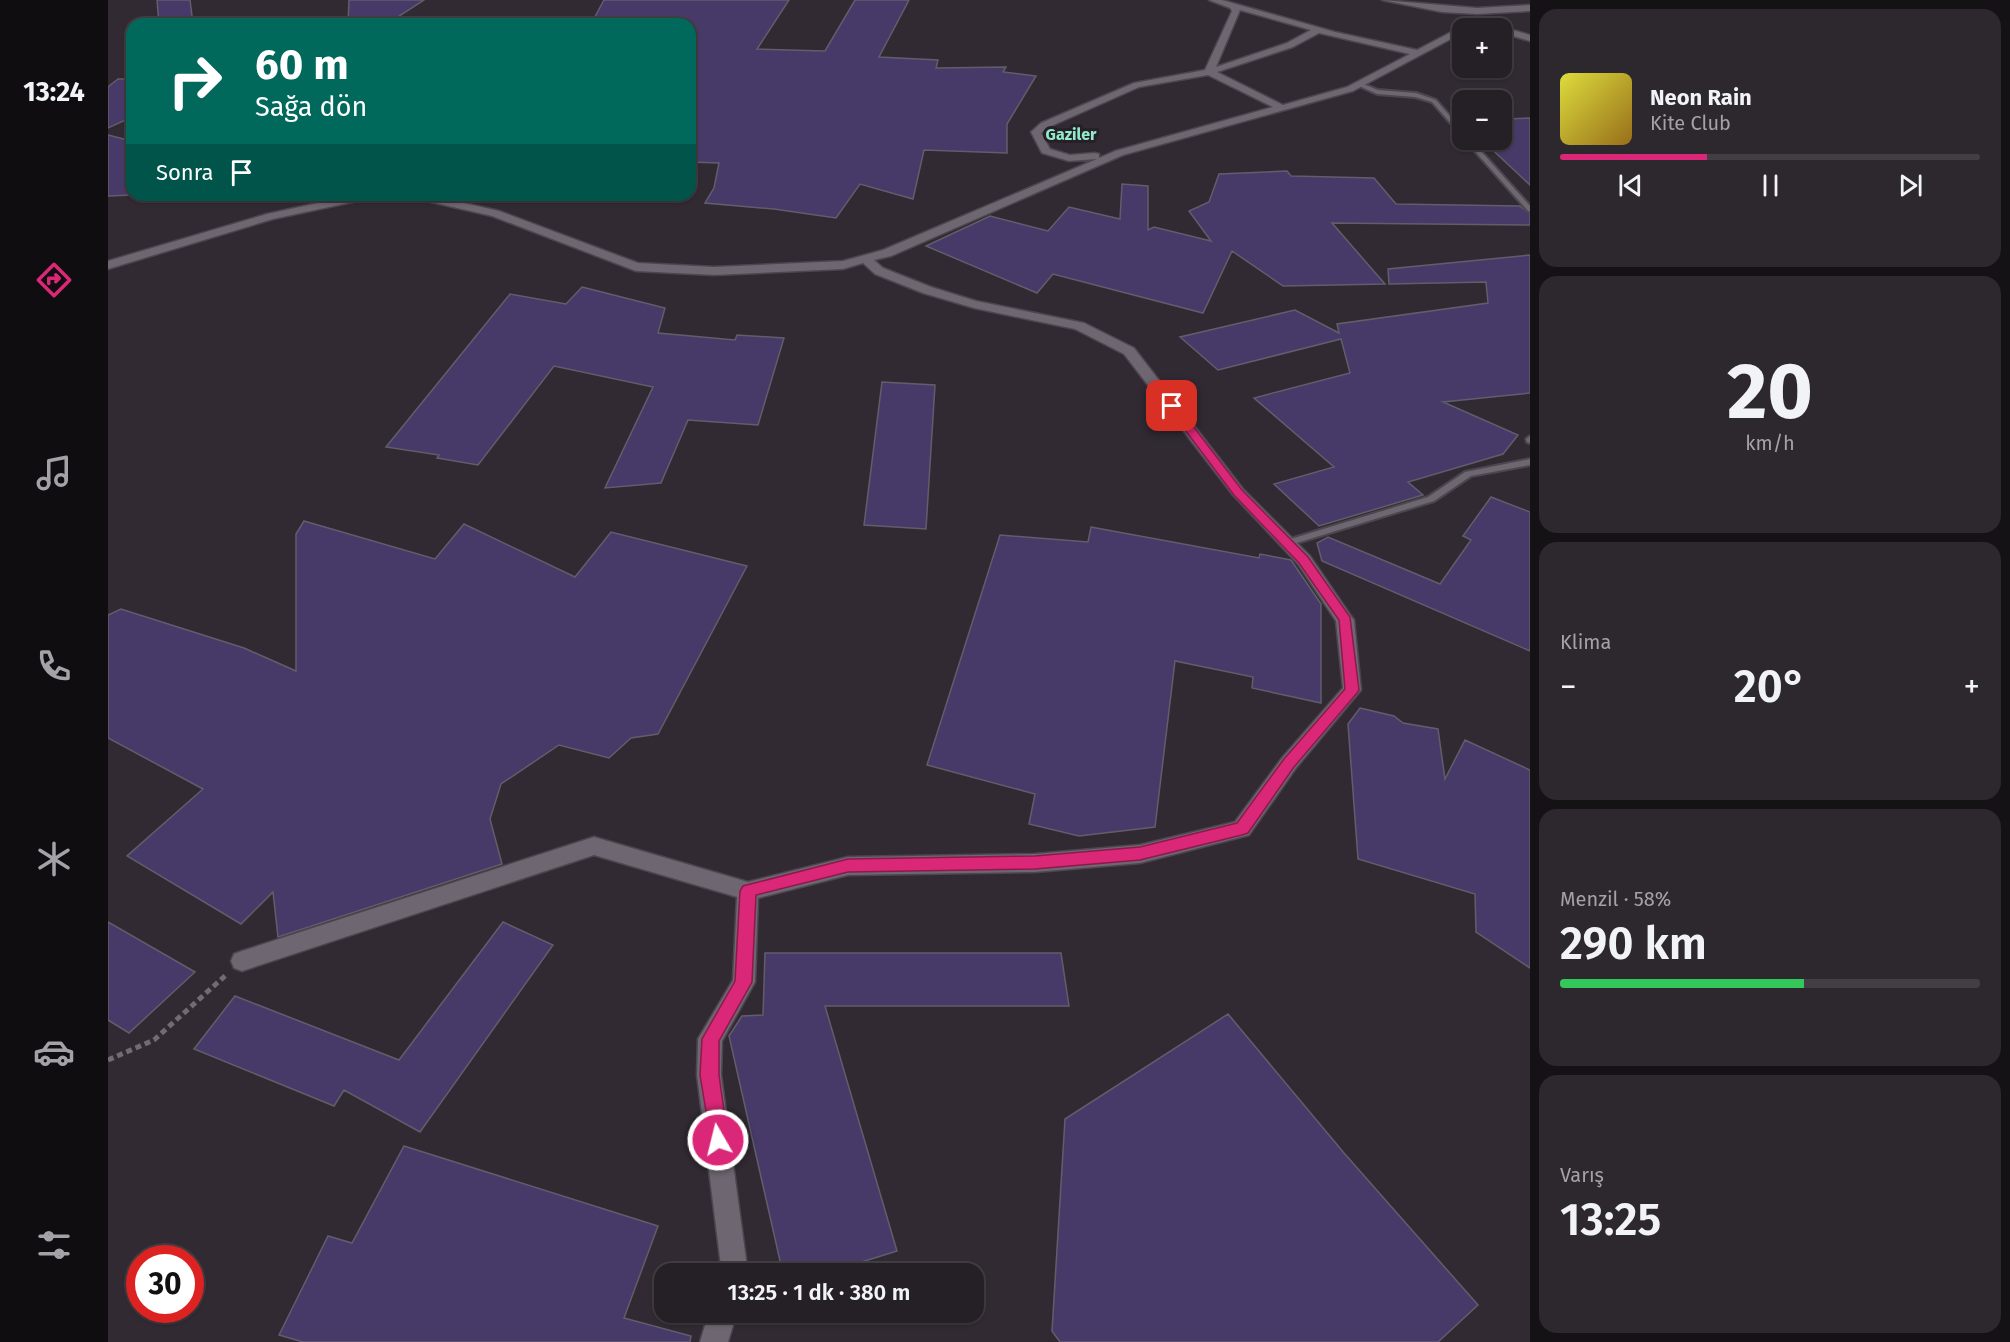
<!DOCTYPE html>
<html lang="tr">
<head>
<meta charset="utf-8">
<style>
	body { margin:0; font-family:"Fira Sans",sans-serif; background:#2d282e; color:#f1f3f6; height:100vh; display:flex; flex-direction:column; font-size:22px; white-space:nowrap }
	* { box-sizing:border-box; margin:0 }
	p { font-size:20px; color:#a3a3a7 }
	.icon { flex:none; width:33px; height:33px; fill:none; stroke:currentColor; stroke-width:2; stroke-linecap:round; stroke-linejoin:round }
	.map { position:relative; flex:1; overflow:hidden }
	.panel { display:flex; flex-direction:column; gap:9px; padding:9px; background:#141215; width:480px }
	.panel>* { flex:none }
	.hud { position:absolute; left:18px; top:18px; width:570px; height:183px; border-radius:18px; box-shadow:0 2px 4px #0004,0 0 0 2px #423e43; background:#00695c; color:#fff; overflow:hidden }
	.fabs { position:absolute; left:1344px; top:18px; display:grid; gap:12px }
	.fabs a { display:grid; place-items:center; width:60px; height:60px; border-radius:12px; background:#252026; box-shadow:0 2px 4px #0004,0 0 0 2px #423e43; font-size:30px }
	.speed { position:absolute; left:18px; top:1245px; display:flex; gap:12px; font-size:30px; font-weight:700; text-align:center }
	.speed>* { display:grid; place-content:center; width:78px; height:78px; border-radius:50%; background:#252026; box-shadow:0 2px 4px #0004,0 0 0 2px #423e43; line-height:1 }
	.speed .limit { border:9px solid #d22; background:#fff; color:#111 }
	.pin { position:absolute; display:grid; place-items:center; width:51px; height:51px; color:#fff; margin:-26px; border-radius:12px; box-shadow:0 3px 9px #0006 }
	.me { position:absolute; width:66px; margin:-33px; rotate:352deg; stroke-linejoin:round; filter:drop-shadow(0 0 4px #0008) }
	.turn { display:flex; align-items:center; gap:21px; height:126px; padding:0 30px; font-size:27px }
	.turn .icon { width:78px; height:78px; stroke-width:2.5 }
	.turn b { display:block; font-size:42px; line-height:51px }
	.then { display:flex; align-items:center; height:57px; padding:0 30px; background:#0003; gap:12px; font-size:22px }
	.big { font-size:45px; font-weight:600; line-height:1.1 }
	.panel .widget { flex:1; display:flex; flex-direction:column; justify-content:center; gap:9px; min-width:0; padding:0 21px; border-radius:18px; background:#2d282e }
	.panel .dial { align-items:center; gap:0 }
	.dial b { font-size:78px; line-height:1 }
	.song { display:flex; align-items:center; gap:18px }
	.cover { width:72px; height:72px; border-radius:9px; background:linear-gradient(135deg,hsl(60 70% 55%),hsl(40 70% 35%)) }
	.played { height:6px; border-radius:3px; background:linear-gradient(90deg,#db2777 35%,#423e43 35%) }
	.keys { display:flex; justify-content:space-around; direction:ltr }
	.heat { display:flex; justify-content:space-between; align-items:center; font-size:33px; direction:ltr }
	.charge { height:9px; border-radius:4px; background:linear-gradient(90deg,#34c759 58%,#423e43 0) }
	.trip { position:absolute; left:546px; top:1263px; width:330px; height:60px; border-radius:18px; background:#252026; box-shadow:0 2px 4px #0004,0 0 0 2px #423e43; font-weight:600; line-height:60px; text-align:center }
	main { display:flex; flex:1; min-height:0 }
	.dock { display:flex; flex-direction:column; width:108px; justify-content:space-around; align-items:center; background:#0f0d0f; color:#a3a3a7 }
	.dock .icon { width:42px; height:42px }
	.dock .on { color:#db2777 }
	.dock b { font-size:27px; color:#f1f3f6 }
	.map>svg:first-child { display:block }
</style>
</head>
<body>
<main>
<nav class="dock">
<b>13:24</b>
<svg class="icon on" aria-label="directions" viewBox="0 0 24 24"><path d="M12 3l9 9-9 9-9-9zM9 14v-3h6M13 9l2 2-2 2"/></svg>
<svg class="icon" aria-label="music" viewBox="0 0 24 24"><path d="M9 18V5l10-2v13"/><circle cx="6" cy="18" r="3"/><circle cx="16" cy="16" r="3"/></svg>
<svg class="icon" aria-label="phone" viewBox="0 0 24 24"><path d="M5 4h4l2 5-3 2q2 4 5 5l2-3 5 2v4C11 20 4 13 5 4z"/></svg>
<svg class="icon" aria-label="climate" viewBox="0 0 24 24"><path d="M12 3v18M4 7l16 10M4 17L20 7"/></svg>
<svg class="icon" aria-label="car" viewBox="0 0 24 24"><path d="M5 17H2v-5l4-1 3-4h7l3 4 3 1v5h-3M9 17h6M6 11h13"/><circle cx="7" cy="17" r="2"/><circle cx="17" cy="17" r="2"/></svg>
<svg class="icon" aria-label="filters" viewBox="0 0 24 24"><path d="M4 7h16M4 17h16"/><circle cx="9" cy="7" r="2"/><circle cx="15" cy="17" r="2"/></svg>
</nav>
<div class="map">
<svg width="1422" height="1342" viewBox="0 0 1422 1342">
	<rect width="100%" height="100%" fill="#312a33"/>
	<path fill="#473a69" stroke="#615e6b" stroke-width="1.5" d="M 49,0 L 82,0 L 85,24 L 51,24 Z
		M 241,0 L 316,0 L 279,24 L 240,24 Z
		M 496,0 L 681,0 L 649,49 L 717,51 L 747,0 L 801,0 L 771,57 L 830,60 L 828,68 L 898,67 L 895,72 L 928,76 L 899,124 L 899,153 L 816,150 L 805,199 L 752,184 L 728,218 L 666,209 L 597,203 L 606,188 L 611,163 L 582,162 L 582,24 L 483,24 Z
		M 10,79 L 24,79 L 24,117 L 0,128 L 0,87 Z
		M 1422,118 L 1422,185 L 1374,140 L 1394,140 L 1394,119 Z
		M 0,135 L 24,141 L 24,195 L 0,196 Z
		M 1179,171 L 1183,176 L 1266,178 L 1288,204 L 1412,206 L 1422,214 L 1422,225 L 1224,223 L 1277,284 L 1175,286 L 1124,251 L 1095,313 L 945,274 L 929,293 L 818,246 L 882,216 L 940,231 L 961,207 L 1012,219 L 1014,184 L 1040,186 L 1040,230 L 1046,227 L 1103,241 L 1081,211 L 1101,202 L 1111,174 Z
		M 1422,255 L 1422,393 L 1335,402 L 1410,435 L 1395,454 L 1300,482 L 1315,495 L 1211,526 L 1166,484 L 1226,467 L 1146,398 L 1242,373 L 1233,339 L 1110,370 L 1072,337 L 1187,310 L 1231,333 L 1229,324 L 1380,303 L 1378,282 L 1281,284 L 1280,269 Z
		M 474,287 L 557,308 L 550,333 L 627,340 L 629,335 L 676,338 L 650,425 L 580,420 L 553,483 L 497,488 L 545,387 L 446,366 L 370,465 L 329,458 L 331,455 L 278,447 L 402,294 L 458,304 Z
		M 774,382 L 827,385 L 818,529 L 756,525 Z
		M 1383,497 L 1422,512 L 1422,651 L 1214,561 L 1209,543 L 1220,537 L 1332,584 L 1363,540 L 1355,536 Z
		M 196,521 L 327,559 L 356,524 L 467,577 L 503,532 L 639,566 L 550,734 L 523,738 L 501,758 L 451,745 L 393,784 L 382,819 L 394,864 L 170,937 L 165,892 L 133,924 L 19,856 L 95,789 L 0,738 L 0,615 L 13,609 L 136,648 L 188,671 L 188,534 Z
		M 983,527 L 1151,558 L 1152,554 L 1183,560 L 1213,604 L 1213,703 L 1144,688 L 1145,677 L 1067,661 L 1047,827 L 971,836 L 921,824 L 927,794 L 819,765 L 892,535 L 980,542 Z
		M 1252,708 L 1286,716 L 1295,723 L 1330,729 L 1337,779 L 1357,740 L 1422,770 L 1422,968 L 1368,932 L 1367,894 L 1250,859 L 1240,724 Z
		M 0,922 L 87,972 L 21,1033 L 0,1020 Z
		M 395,922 L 445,945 L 312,1132 L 236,1090 L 226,1106 L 86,1049 L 127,996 L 291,1060 Z
		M 657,953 L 953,953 L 961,1006 L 717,1006 L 789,1251 L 715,1274 L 675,1274 L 621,1036 L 634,1016 L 655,1015 Z
		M 1120,1014 L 1236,1153 L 1370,1305 L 1330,1342 L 952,1342 L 944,1331 L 957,1119 Z
		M 296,1146 L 550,1226 L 516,1318 L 583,1336 L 582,1342 L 195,1342 L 171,1335 L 220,1236 L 244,1243 Z"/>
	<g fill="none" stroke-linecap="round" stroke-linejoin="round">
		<g stroke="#4c464e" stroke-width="4">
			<path id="lane" d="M 1249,83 L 1253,83 L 1270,90 L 1308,93 L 1328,100 L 1354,130 L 1354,135 L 1352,134 L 1324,102 L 1307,97 L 1269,94 L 1249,85 Z
				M 1357,140 L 1363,140 L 1422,206 L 1422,212 L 1420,211 Z
				M 1422,436 L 1422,443 L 1419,442 L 1418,439 Z
				M 1422,459 L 1422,465 L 1363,476 L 1326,501 L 1182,545 L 1179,546 L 1174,543 L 1176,541 L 1320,497 L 1357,472 Z"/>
		</g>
		<g stroke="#4c464e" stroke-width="3">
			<path id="street" d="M 1101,0 L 1114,0 L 1227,32 L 1309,50 L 1351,28 L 1357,28 L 1354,28 L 1354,33 L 1245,91 L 1015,155 L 783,256 L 766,260 L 775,268 L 823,287 L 868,301 L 976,323 L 1026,348 L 1135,489 L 1202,556 L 1243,616 L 1246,620 L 1253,690 L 1188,768 L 1141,835 L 1032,863 L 927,872 L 740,875 L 650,898 L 647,982 L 614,1041 L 613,1075 L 640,1274 L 614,1274 L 589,1075 L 590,1039 L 625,980 L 629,897 L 486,855 L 134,971 L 126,968 L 123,961 L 126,954 L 134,951 L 486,837 L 640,882 L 740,857 L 927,854 L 1032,845 L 1127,822 L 1174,758 L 1235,688 L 1228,621 L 1190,564 L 1125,495 L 1016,354 L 967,329 L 866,308 L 815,293 L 767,274 L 755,263 L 735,269 L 606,275 L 528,271 L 384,216 L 306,198 L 300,195 L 321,195 L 391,211 L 530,263 L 606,267 L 735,261 L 775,250 L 989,159 L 961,161 L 934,153 L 923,132 L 933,123 L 1026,83 L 1097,70 L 1124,11 L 1122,8 ZM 1132,10 L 1203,30 L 1179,43 L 1108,67 ZM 1211,33 L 1302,54 L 1239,87 L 1175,105 L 1109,72 L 1185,47 ZM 1100,75 L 1165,107 L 1007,151 L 991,158 L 991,154 L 987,153 L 962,155 L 942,149 L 933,133 L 941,127 L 1031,87 Z
				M 1274,0 L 1369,8 L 1422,5 L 1422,11 L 1369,14 L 1334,12 Z
				M 1369,20 L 1422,35 L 1422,41 L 1394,33 L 1394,28 L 1380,28 L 1366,25 L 1365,23 Z
				M 247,195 L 269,195 L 263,198 L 165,219 L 0,269 L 0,261 L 159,214 Z
				M 601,1312 L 629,1312 L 620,1342 L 592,1342 Z"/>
		</g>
		<path stroke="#716b73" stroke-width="5" stroke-dasharray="6 4" stroke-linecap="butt" d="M 0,1060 L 46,1040 L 118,975"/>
		<use href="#lane" fill="#6e6671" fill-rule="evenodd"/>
		<use href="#street" fill="#6e6671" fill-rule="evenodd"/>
	</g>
	<path fill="#db2777" stroke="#8e194d" stroke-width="1.5" d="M 1064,403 L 1068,404 L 1134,490 L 1200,557 L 1242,617 L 1251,690 L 1249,693 L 1186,767 L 1140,833 L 1134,835 L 1032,860 L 927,869 L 740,872 L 648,895 L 644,982 L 611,1041 L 611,1075 L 620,1140 L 617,1147 L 610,1150 L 604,1147 L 592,1075 L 594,1039 L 627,981 L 632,891 L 635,886 L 740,859 L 927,856 L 1032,847 L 1129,823 L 1176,759 L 1237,689 L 1231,620 L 1191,563 L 1126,495 L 1059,406 Z"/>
	<g text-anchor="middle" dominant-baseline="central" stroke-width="6" stroke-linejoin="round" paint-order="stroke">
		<g font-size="16" font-weight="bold" fill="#91eccb" stroke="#272029">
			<text x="963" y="134">Gaziler</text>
		</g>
	</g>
</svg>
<div class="fabs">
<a>+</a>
<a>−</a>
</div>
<div class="speed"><div class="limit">30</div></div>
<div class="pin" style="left:1064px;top:406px;background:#d93025"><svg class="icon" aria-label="arrive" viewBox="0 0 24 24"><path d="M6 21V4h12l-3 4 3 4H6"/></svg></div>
<svg class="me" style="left:610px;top:1140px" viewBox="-20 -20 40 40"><circle r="17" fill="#db2777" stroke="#fff" stroke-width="3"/><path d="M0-11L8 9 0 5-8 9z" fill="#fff"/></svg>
<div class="trip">13:25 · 1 dk · 380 m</div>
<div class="hud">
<div class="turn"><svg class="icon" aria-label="right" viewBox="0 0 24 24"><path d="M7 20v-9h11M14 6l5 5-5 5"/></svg><div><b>60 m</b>Sağa dön</div></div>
<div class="then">Sonra<svg class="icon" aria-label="arrive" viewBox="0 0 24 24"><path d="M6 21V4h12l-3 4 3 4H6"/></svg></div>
</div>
</div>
<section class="panel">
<div class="widget">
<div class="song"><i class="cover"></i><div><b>Neon Rain</b><p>Kite Club</p></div></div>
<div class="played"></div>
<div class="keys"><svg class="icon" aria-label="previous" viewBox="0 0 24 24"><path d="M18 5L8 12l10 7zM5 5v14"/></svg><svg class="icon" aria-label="pause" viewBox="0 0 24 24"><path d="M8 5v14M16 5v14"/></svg><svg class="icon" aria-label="next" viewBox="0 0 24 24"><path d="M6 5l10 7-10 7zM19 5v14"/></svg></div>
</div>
<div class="widget dial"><b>20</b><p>km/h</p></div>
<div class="widget"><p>Klima</p>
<div class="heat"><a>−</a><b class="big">20°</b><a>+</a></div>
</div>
<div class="widget"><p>Menzil · 58%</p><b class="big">290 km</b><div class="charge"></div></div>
<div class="widget"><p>Varış</p><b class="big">13:25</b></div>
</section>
</main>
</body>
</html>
